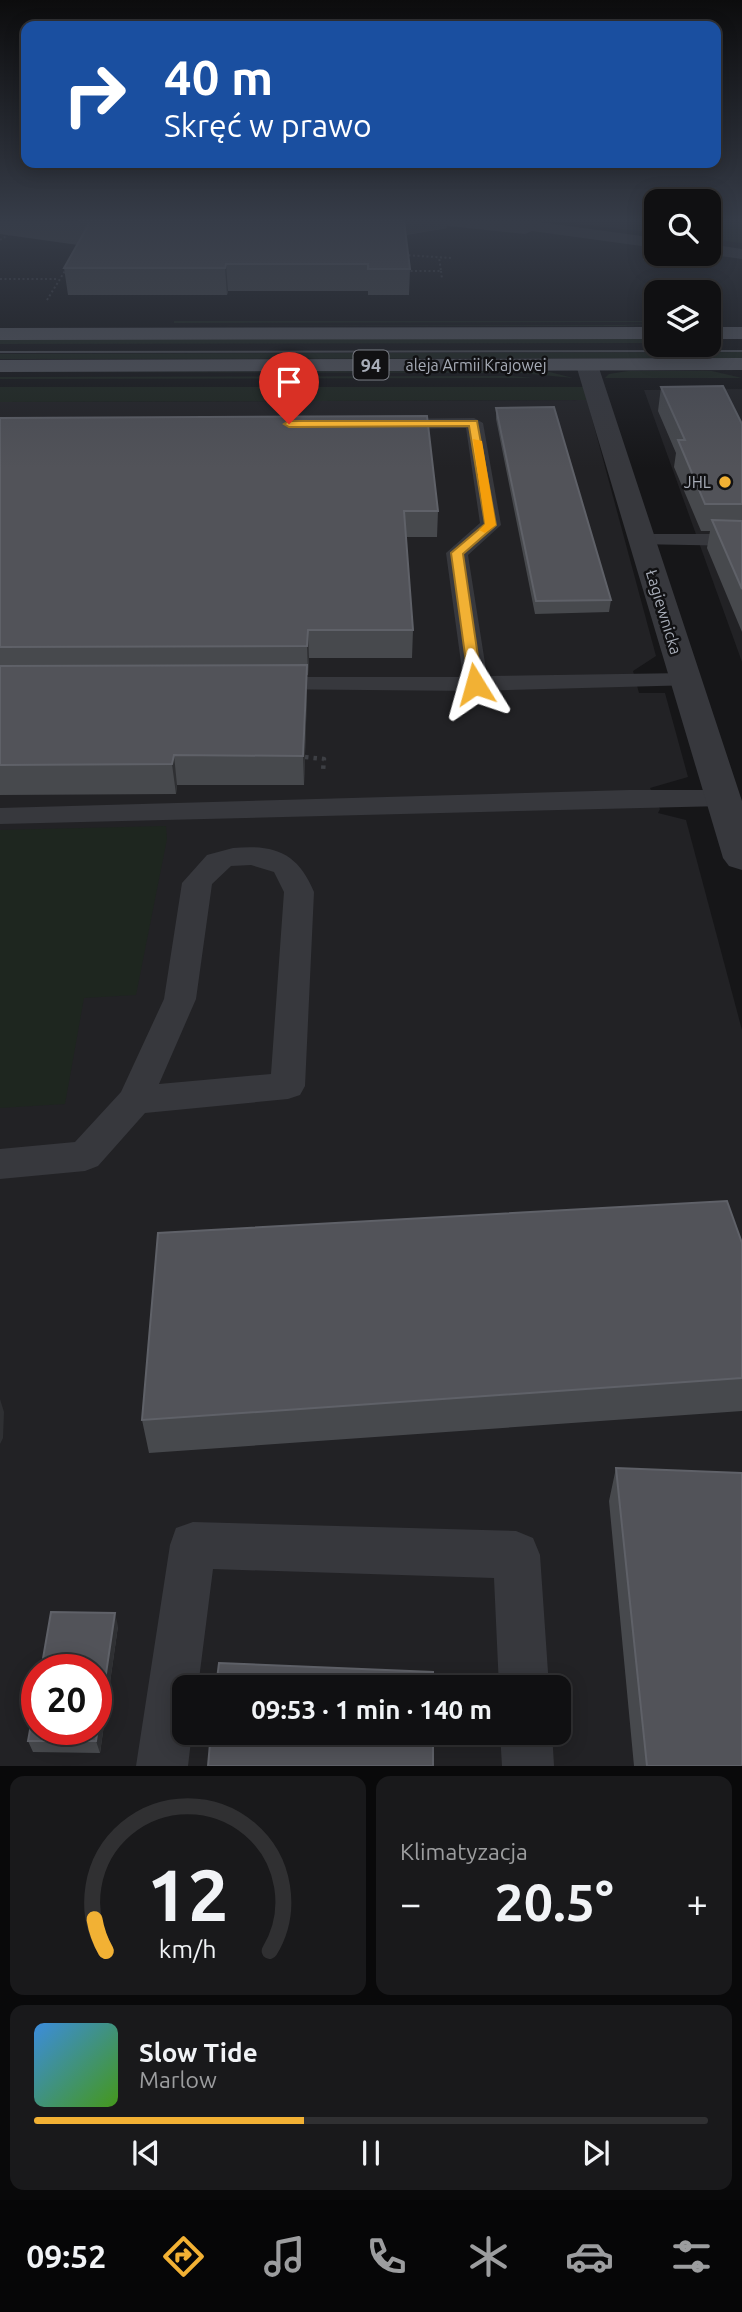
<!DOCTYPE html>
<html lang="pl">
<head>
<meta charset="utf-8">
<style>
	body { margin:0; font-family:Ubuntu,sans-serif; background:#19191b; color:#f1f3f6; height:100vh; display:flex; flex-direction:column; font-size:26px; white-space:nowrap }
	* { box-sizing:border-box; margin:0 }
	p { font-size:23px; color:#9c9d9f }
	.icon { flex:none; width:38px; height:38px; fill:none; stroke:currentColor; stroke-width:2; stroke-linecap:round; stroke-linejoin:round }
	.map { position:relative; height:1766px; overflow:hidden }
	.side { display:flex; flex-direction:column; gap:10px; padding:10px; background:#09090a; flex:1 }
	.side>* { flex:none }
	.hud { position:absolute; left:21px; top:21px; width:700px; height:147px; border-radius:14px; box-shadow:0 4px 18px #0003,0 0 0 2px #303032; background:#1a4fa0; color:#fff; overflow:hidden }
	.fabs { position:absolute; left:644px; top:189px; display:grid; gap:14px }
	.fabs a { display:grid; place-items:center; width:77px; height:77px; border-radius:14px; background:#101012; box-shadow:0 4px 18px #0003,0 0 0 2px #303032; font-size:35px }
	.speed { position:absolute; left:21px; top:1654px; display:flex; gap:14px; font-size:35px; font-weight:700; text-align:center }
	.speed>* { display:grid; place-content:center; width:91px; height:91px; border-radius:50%; background:#101012; box-shadow:0 4px 18px #0003,0 0 0 2px #303032; line-height:1 }
	.speed .limit { border:10px solid #d22; background:#fff; color:#111 }
	.pin { position:absolute; display:grid; place-items:center; width:60px; height:60px; color:#fff; margin:-72px -30px; border-radius:50% 50% 50% 0; rotate:-45deg; box-shadow:0 0 7px #0007 }
	.pin .icon { rotate:45deg }
	.me { position:absolute; width:77px; margin:-38px; rotate:352deg; stroke-linejoin:round; filter:drop-shadow(0 0 5px #0008) }
	.turn { display:flex; align-items:center; gap:24px; height:147px; padding:0 28px; font-size:32px }
	.turn .icon { width:91px; height:91px; stroke-width:2.5 }
	.turn b { display:block; font-size:49px; line-height:60px }
	.big { font-size:52px; font-weight:600; line-height:1.1 }
	.side .card { flex:1; display:flex; flex-direction:column; justify-content:center; gap:10px; min-width:0; padding:0 24px; border-radius:14px; background:#19191b }
	.side .dial { align-items:center; gap:0 }
	.dial svg { height:182px; overflow:visible; fill:none; stroke:#303032; stroke-width:7; stroke-linecap:round; text-anchor:middle }
	.dial text { fill:#f1f3f6; stroke:none }
	.song { display:flex; align-items:center; gap:21px }
	.cover { width:84px; height:84px; border-radius:10px; background:linear-gradient(135deg,hsl(210 70% 55%),hsl(100 70% 35%)) }
	.played { height:7px; border-radius:4px; background:linear-gradient(90deg,#f2b134 40%,#303032 40%) }
	.keys { display:flex; justify-content:space-around; direction:ltr }
	.heat { display:flex; justify-content:space-between; align-items:center; font-size:38px; direction:ltr }
	.side .tiles { flex:1; display:grid; gap:10px; grid-template-columns:1fr 1fr }
	.card:last-child { grid-column:span 2 }
	.trip { position:absolute; left:172px; top:1675px; width:399px; height:70px; border-radius:14px; background:#101012; box-shadow:0 4px 18px #0003,0 0 0 2px #303032; font-weight:600; line-height:70px; text-align:center }
	.menu { display:flex; height:112px; justify-content:space-around; align-items:center; background:#060607; color:#9c9d9f }
	.menu .icon { width:49px; height:49px }
	.menu .active { color:#f2b134 }
	.menu b { font-size:32px; color:#f1f3f6 }
	.map>svg:first-child { display:block }
</style>
</head>
<body>
<div class="map">
<svg width="742" height="1766" viewBox="0 0 742 1766">
	<rect width="100%" height="100%" fill="#161618"/>
	<path fill="#222225" fill-rule="evenodd" d="M 556,221 L 656,221 L 656,233 L 596,226 Z
		M 742,389 L 742,662 L 644,390 Z
		M 587,400 L 656,656 L 633,671 L 639,693 L 665,693 L 688,777 L 650,788 L 660,809 L 658,813 L 686,820 L 742,1030 L 742,1766 L 0,1766 L 0,402 ZM 37,1670 L 96,1670 L 96,1729 L 37,1729 ZM 184,1687 L 558,1687 L 558,1732 L 184,1732 Z"/>
	<path fill="#1e261f" d="M 709,221 L 742,221 L 742,243 L 709,239 Z
		M 174,321 L 656,321 L 656,322 L 174,323 Z
		M 656,324 L 624,326 L 182,326 L 620,325 Z
		M 656,338 L 656,343 L 0,344 L 0,339 Z
		M 742,352 L 742,358 L 0,359 L 0,354 Z
		M 546,371 L 573,378 L 521,373 L 0,372 Z
		M 628,371 L 712,371 L 742,378 L 605,378 L 609,374 Z
		M 512,376 L 534,378 L 0,379 L 0,377 Z
		M 0,387 L 584,387 L 587,400 L 0,402 Z
		M 166,826 L 167,839 L 136,995 L 84,998 L 65,1104 L 0,1108 L 0,830 Z"/>
	<g fill="none" stroke-linecap="round" stroke-linejoin="round">
		<path stroke="#3d3f44" stroke-width="2" stroke-dasharray="2 2.5" stroke-linecap="butt" d="M 0,240 L 11,233
			M 404,255 L 451,258
			M 406,271 L 441,271 L 439,257
			M 441,271 L 442,279
			M 0,279 L 58,279
			M 47,300 L 68,266"/>
		<path stroke="#3d3f44" stroke-width="4.5" stroke-dasharray="3.5 5" stroke-linecap="butt" d="M 305,757 L 324,759 L 323,771"/>
		<path fill="#37383d" fill-rule="evenodd" d="M 656,244 L 658,254 L 653,260 L 643,260 L 643,254 Z
			M 474,418 L 483,423 L 501,525 L 468,555 L 487,676 L 686,673 L 695,675 L 698,680 L 695,685 L 476,691 L 257,689 L 254,684 L 257,679 L 266,677 L 463,677 L 446,553 L 480,523 L 466,428 L 389,429 L 380,424 L 389,419 Z
			M 642,534 L 742,534 L 742,546 L 635,544 L 632,540 Z
			M 629,790 L 723,790 L 733,792 L 737,798 L 733,804 L 723,806 L 0,824 L 0,808 Z
			M 233,848 C 275,844 298,853 314,892 L 305,1086 L 300,1095 L 288,1099 L 145,1113 L 98,1166 L 85,1171 L 0,1179 L 0,1149 L 75,1142 L 121,1092 L 164,999 L 182,883 L 207,855 ZM 251,865 L 274,872 L 284,892 L 271,1074 L 159,1084 L 196,999 L 212,884 L 231,866 Z
			M 193,1522 L 516,1531 L 533,1538 L 540,1555 L 549,1687 L 499,1687 L 494,1578 L 213,1569 L 198,1687 L 184,1687 L 184,1732 L 192,1732 L 188,1766 L 136,1766 L 170,1545 L 176,1528 Z
			M 500,1732 L 552,1732 L 554,1766 L 502,1766 Z"/>
		<path fill="#37383d" fill-rule="evenodd" d="M 440,221 L 532,221 L 656,238 L 656,248 L 532,231 L 525,234 L 448,226 Z
			M 709,244 L 742,249 L 742,259 L 707,254 Z
			M 587,359 L 598,365 L 742,801 L 742,870 L 729,866 L 723,858 L 576,365 Z"/>
		<path fill="#53555c" fill-rule="evenodd" d="M 656,327 L 656,339 L 0,340 L 0,328 Z
			M 709,327 L 742,327 L 742,339 L 709,339 Z
			M 742,358 L 742,370 L 0,372 L 0,360 Z"/>
		<path stroke="#4a4c52" stroke-width="2" d="M 0,352 L 742,351"/>
	</g>
	<path fill="#47494d" d="M 0,221 L 447,221 L 447,228 L 406,235 L 410,269 L 409,295 L 368,295 L 368,291 L 228,291 L 227,295 L 68,295 L 64,268 L 78,245 L 0,234 Z
		M 709,221 L 718,221 L 715,225 L 709,225 Z
		M 661,387 L 742,424 L 742,632 L 707,548 L 710,531 L 701,531 L 674,467 L 676,453 L 658,411 Z
		M 496,408 L 611,600 L 609,612 L 535,614 L 496,419 Z
		M 0,418 L 438,511 L 437,537 L 406,537 L 413,630 L 412,658 L 309,658 L 308,675 L 307,675 L 307,694 L 304,785 L 177,785 L 176,794 L 0,795 Z
		M 742,1243 L 742,1411 L 149,1453 L 142,1420 Z
		M 616,1468 L 742,1766 L 634,1766 L 609,1501 Z
		M 118,1626 L 100,1753 L 33,1752 L 28,1741 Z"/>
	<path fill="#2f3033" d="M 403,221 L 447,221 L 447,228 L 403,235 Z
		M 226,264 L 228,291 L 227,295 L 225,268 Z
		M 308,630 L 309,658 L 308,675 L 307,646 Z
		M 307,665 L 307,694 L 304,785 L 303,756 Z
		M 174,755 L 177,785 L 176,794 L 172,764 Z
		M 0,1399 L 4,1412 L 3,1438 L 0,1444 Z
		M 115,1613 L 118,1626 L 100,1753 L 96,1741 Z"/>
	<path fill="#525359" stroke="#5f6168" stroke-width="2" d="M 79,221 L 404,221 L 410,269 L 368,269 L 368,264 L 226,264 L 225,268 L 64,268 L 90,222 Z
		M 723,386 L 742,424 L 742,504 L 705,504 L 678,440 L 685,440 L 661,387 Z
		M 554,407 L 611,600 L 536,601 L 496,408 Z
		M 427,416 L 438,511 L 404,511 L 413,630 L 308,630 L 307,646 L 0,647 L 0,418 Z
		M 712,520 L 742,521 L 742,589 Z
		M 307,665 L 303,756 L 174,755 L 172,764 L 0,765 L 0,666 Z
		M 727,1201 L 742,1243 L 742,1378 L 142,1420 L 158,1233 Z
		M 616,1468 L 742,1473 L 742,1766 L 647,1766 Z
		M 51,1612 L 115,1613 L 96,1741 L 28,1741 L 37,1691 L 37,1729 L 96,1729 L 96,1670 L 41,1670 Z
		M 219,1663 L 433,1672 L 433,1687 L 216,1687 Z
		M 211,1732 L 433,1732 L 433,1766 L 208,1766 Z"/>
	<linearGradient id="sky" x2="0" y2="1"><stop stop-color="#0c0c0d"/><stop offset="0.47" stop-color="#363c48"/><stop offset="1" stop-color="#363c48" stop-opacity="0"/></linearGradient>
	<rect width="742" height="468" fill="url(#sky)"/>
	<path fill="#f2b134" stroke="#9d7322" stroke-width="2" d="M 477,421 L 496,525 L 463,554 L 482,684 L 475,688 L 469,684 L 451,553 L 485,524 L 469,426 L 289,427 L 284,424 L 289,421 Z"/>
	<path fill="#f59e0b" d="M 473,439 L 482,441 L 496,525 L 485,533 L 479,530 L 485,524 Z"/>
	<circle fill="#f2b134" stroke="#111113" stroke-width="2.5" cx="725" cy="482" r="7"/>
	<g text-anchor="middle" dominant-baseline="central" stroke-width="5" stroke-linejoin="round" paint-order="stroke">
		<g font-size="16" fill="#a8adb8" stroke="#111113">
			<text x="476" y="365">aleja Armii Krajowej</text>
			<text transform="translate(664 612) rotate(73)">Łagiewnicka</text>
		</g>
		<g font-size="16" fill="#a8adb8" stroke="#111113" text-anchor="end">
			<text x="711" y="482">JHL</text>
		</g>
		<rect fill="#111113" stroke="#7b7e86" stroke-width="2" x="353.5" y="350.5" width="35" height="29" rx="5"/>
		<g font-size="18" font-weight="bold" fill="#a8adb8">
			<text x="371" y="365">94</text>
		</g>
	</g>
</svg>
<div class="fabs">
<a><svg class="icon" aria-label="search" viewBox="0 0 24 24"><circle cx="10" cy="10" r="6"/><path d="M15 15l6 6"/></svg></a>
<a><svg class="icon" aria-label="layers" viewBox="0 0 24 24"><path d="M12 4l9 5-9 5-9-5zM3 14l9 5 9-5"/></svg></a>
</div>
<div class="speed"><div class="limit">20</div></div>
<div class="pin" style="left:289px;top:424px;background:#d93025"><svg class="icon" aria-label="arrive" viewBox="0 0 24 24"><path d="M6 21V4h12l-3 4 3 4H6"/></svg></div>
<svg class="me" style="left:475px;top:684px" viewBox="-20 -20 40 40"><path d="M0-17L14 15 0 8-14 15z" fill="#f2b134" stroke="#fff" stroke-width="4"/></svg>
<div class="trip">09:53 · 1 min · 140 m</div>
<div class="hud">
<div class="turn"><svg class="icon" aria-label="right" viewBox="0 0 24 24"><path d="M7 20v-9h11M14 6l5 5-5 5"/></svg><div><b>40 m</b>Skręć w prawo</div></div>
</div>
</div>
<section class="side">
<div class="tiles">
<div class="card dial"><svg viewBox="0 0 100 80">
<path d="M14 69A42 42 0 1 1 86 69"/>
<path d="M14 69A42 42 0 0 1 9 55" stroke="#f2b134"/>
<text x="50" y="56" font-size="32" font-weight="700">12</text>
<text x="50" y="72" font-size="11">km/h</text>
</svg></div>
<div class="card"><p>Klimatyzacja</p>
<div class="heat"><a>−</a><b class="big">20.5°</b><a>+</a></div>
</div>
<div class="card">
<div class="song"><i class="cover"></i><div><b>Slow Tide</b><p>Marlow</p></div></div>
<div class="played"></div>
<div class="keys"><svg class="icon" aria-label="previous" viewBox="0 0 24 24"><path d="M18 5L8 12l10 7zM5 5v14"/></svg><svg class="icon" aria-label="pause" viewBox="0 0 24 24"><path d="M8 5v14M16 5v14"/></svg><svg class="icon" aria-label="next" viewBox="0 0 24 24"><path d="M6 5l10 7-10 7zM19 5v14"/></svg></div>
</div>
</div>
</section>
<nav class="menu">
<b>09:52</b>
<svg class="icon active" aria-label="directions" viewBox="0 0 24 24"><path d="M12 3l9 9-9 9-9-9zM9 14v-3h6M13 9l2 2-2 2"/></svg>
<svg class="icon" aria-label="music" viewBox="0 0 24 24"><path d="M9 18V5l10-2v13"/><circle cx="6" cy="18" r="3"/><circle cx="16" cy="16" r="3"/></svg>
<svg class="icon" aria-label="phone" viewBox="0 0 24 24"><path d="M5 4h4l2 5-3 2q2 4 5 5l2-3 5 2v4C11 20 4 13 5 4z"/></svg>
<svg class="icon" aria-label="climate" viewBox="0 0 24 24"><path d="M12 3v18M4 7l16 10M4 17L20 7"/></svg>
<svg class="icon" aria-label="car" viewBox="0 0 24 24"><path d="M5 17H2v-5l4-1 3-4h7l3 4 3 1v5h-3M9 17h6M6 11h13"/><circle cx="7" cy="17" r="2"/><circle cx="17" cy="17" r="2"/></svg>
<svg class="icon" aria-label="filters" viewBox="0 0 24 24"><path d="M4 7h16M4 17h16"/><circle cx="9" cy="7" r="2"/><circle cx="15" cy="17" r="2"/></svg>
</nav>
</body>
</html>
